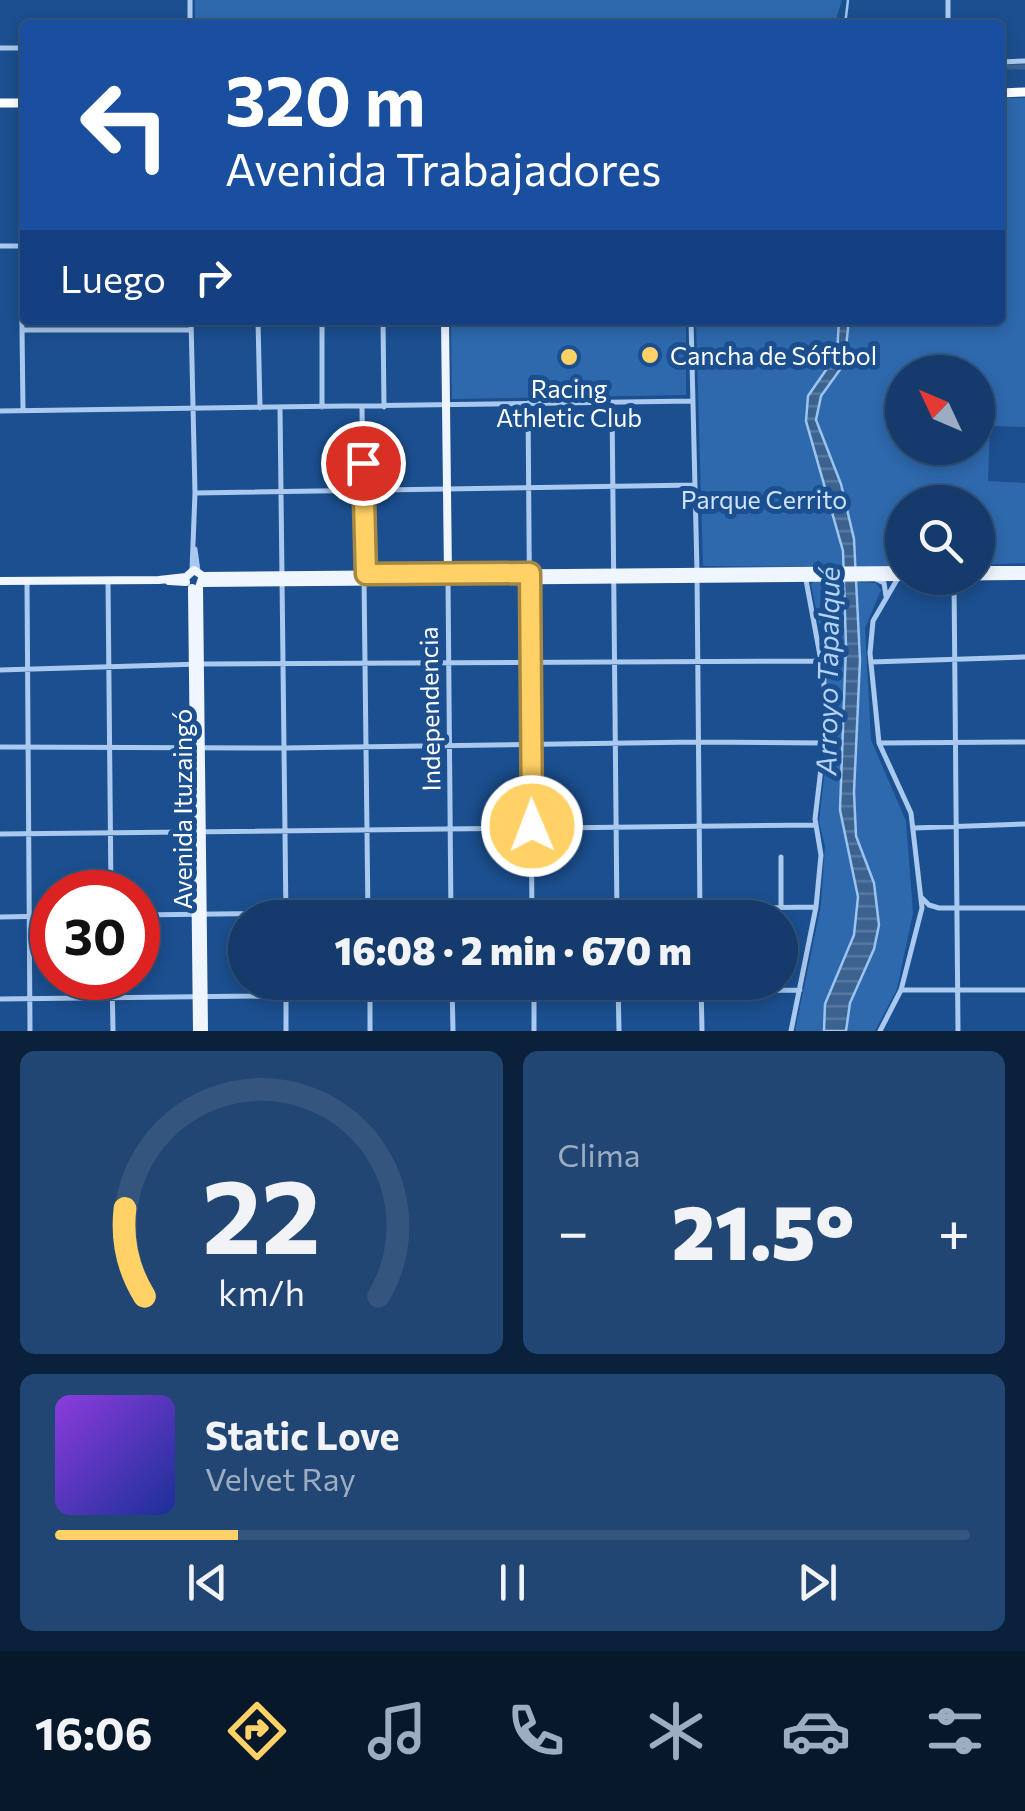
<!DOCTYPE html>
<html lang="es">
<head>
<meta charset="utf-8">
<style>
	body { margin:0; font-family:Commissioner,sans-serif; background:#214673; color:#f1f3f6; height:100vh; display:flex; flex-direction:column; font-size:38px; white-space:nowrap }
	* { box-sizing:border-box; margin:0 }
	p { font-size:32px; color:#9dadc1 }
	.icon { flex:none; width:55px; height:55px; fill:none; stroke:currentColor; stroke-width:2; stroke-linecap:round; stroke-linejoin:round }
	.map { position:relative; height:1031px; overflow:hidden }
	.drawer { display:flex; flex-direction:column; gap:20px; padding:20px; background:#0b203b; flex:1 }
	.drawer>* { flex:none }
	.guide { position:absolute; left:20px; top:20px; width:985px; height:305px; border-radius:10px; box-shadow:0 5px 15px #0003,0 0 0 2px #33557e; background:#1a4fa0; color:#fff; overflow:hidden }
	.needle { width:65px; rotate:314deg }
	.buttons { position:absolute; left:885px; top:355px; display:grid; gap:20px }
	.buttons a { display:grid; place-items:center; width:110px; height:110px; border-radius:50%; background:#143b6b; box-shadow:0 5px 15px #0003,0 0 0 2px #33557e; font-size:50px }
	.speed { position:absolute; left:30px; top:870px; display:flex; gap:20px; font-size:50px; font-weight:700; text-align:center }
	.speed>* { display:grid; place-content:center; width:130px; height:130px; border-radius:50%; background:#143b6b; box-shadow:0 5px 15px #0003,0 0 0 2px #33557e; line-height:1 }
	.speed .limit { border:15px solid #d22; background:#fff; color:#111 }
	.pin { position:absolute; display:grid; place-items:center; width:85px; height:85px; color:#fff; margin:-42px; border:5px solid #fff; border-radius:50%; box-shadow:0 2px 10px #0007 }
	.me { position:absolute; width:110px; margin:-55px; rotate:359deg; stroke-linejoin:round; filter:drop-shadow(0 0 8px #0008) }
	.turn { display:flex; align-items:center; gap:35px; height:210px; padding:0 40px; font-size:45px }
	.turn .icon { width:130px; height:130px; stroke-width:2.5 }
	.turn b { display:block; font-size:70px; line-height:85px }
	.then { display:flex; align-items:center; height:95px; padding:0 40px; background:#0003; gap:20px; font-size:38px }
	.big { font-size:75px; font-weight:800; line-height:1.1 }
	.drawer .card { flex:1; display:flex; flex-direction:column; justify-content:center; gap:15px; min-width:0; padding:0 35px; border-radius:15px; background:#214673 }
	.drawer .dial { align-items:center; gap:0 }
	.dial svg { height:260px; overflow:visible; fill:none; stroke:#33557e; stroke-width:7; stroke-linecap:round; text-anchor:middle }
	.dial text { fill:#f1f3f6; stroke:none }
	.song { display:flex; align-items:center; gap:30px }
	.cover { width:120px; height:120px; border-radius:15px; background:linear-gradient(135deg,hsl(270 70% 55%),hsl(230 70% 35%)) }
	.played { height:10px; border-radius:5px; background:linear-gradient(90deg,#ffd166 20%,#33557e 20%) }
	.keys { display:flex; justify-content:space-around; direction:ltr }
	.heat { display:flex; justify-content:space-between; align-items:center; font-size:55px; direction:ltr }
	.drawer .tiles { flex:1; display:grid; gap:20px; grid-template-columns:1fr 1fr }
	.card:last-child { grid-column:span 2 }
	.trip { position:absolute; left:228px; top:900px; width:570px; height:100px; border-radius:50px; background:#143b6b; box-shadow:0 5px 15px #0003,0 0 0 2px #33557e; font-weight:800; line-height:100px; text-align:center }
	.dock { display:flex; height:160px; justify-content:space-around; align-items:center; background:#08182b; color:#9dadc1 }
	.dock .icon { width:70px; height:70px }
	.dock .selected { color:#ffd166 }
	.dock b { font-size:45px; color:#f1f3f6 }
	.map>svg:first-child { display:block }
</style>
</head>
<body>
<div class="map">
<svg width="1025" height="1031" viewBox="0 0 1025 1031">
	<defs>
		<pattern id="water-rules" width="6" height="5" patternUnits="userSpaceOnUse" patternTransform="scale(2.5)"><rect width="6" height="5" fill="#3c6290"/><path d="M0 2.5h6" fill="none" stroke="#597aa1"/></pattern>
	</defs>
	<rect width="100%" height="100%" fill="#1b4f8f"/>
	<path fill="#2e69ad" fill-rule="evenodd" d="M 195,0 L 842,0 L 834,25 L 195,25 Z
		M 1000,98 L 1025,98 L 1025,427 L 990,426 L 988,481 L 1025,483 L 1025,563 L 978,565 L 978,502 L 902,502 L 902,567 L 857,567 L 854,539 L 816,420 L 821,396 L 844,364 L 849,320 L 1000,320 ZM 902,372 L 978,372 L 978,448 L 902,448 Z
		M 451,320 L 686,320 L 686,395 L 452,399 Z
		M 696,320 L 839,320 L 837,354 L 808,396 L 843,551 L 843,567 L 703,566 Z
		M 815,581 L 843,581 L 846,646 L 840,810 L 858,897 L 854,935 L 825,1004 L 824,1031 L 795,1031 L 821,905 L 825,846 L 819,822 L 827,751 L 827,662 L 811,584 Z
		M 857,582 L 876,583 L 881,590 L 865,628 L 871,740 L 906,821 L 913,913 L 897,989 L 875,1031 L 846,1031 L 874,883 L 856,836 L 854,792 L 860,660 Z"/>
	<path fill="url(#water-rules)" stroke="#9cc4f0" stroke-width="2.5" d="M 839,320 L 849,320 L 844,364 L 821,396 L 816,420 L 841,484 L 854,539 L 860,660 L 854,792 L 856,836 L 874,883 L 879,925 L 874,949 L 850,1003 L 846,1031 L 824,1031 L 825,1004 L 854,935 L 858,897 L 840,810 L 846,646 L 843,551 L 806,421 L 808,396 L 837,354 Z"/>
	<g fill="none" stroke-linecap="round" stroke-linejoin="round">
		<path stroke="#9cc4f0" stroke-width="2.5" d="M 845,25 L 848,0"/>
		<path stroke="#3c6290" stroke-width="5" d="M 1000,67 L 1025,67"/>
		<path stroke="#a9c9ee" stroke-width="5" d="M 190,0 L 190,25
			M 948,25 L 948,0
			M 0,48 L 25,48
			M 1000,62 L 1025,61
			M 0,246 L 25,246
			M 21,246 L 23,410
			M 191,320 L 195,493 L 192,570
			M 258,320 L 260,408
			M 383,320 L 384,407
			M 691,320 L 697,571 L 700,918
			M 22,330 L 191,330
			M 612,402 L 617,918
			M 528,403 L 532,918
			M 322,407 L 322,320
			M 280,408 L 286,918
			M 362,408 L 368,918
			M 0,411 L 692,401
			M 195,493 L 695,485
			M 195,549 L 198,571
			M 954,578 L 958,1031
			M 876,579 L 884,583 L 886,596
			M 448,580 L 451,918
			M 27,581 L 30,1031
			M 108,581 L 111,892
			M 871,662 L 1025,657
			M 0,670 L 201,664 L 823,661
			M 879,743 L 1025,742
			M 0,747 L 284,748 L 697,742 L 824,743
			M 914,828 L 1025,824
			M 0,834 L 815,825
			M 922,898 L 929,905 L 939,908 L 1025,908
			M 781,907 L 781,857
			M 138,915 L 816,907
			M 0,917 L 52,916
			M 112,978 L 113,1031
			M 286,982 L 286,1031
			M 370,982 L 370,1031
			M 452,982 L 453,1031
			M 534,982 L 534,1031
			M 618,982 L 619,1031
			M 701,982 L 702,1031
			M 901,990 L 1025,990
			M 0,999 L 800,990
			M 791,1031 L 816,907 L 821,855 L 815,819 L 824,743 L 824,677 L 806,580
			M 880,1031 L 901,990 L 922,908 L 911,813 L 879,743 L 870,653 L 873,621 L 898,578"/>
		<path stroke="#f0f6ff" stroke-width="8" d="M 445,320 L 448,575
			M 978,570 L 1025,570
			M 203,576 L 902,570
			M 0,581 L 159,580 L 186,577 L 194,570 L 203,576 L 199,587 L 204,1031
			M 169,581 L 186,582
			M 202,583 L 1025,576
			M 192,588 L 197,1031"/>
		<path stroke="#fff" stroke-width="9" d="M 1000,93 L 1025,92
			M 0,103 L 25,103"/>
	</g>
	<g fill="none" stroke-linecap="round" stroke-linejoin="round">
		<g stroke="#a68842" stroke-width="25">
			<path id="route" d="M 363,463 L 366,574 L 530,573 L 532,826"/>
		</g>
		<use href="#route" stroke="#ffd166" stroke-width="18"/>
	</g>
	<g fill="#ffd166" stroke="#1b4f8f" stroke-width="4">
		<circle cx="650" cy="355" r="10"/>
		<circle cx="569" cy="357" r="10"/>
	</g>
	<g text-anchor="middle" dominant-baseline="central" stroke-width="10" stroke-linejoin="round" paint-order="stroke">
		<g font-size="25" fill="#fff" stroke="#1b4f8f" text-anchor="start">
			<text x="670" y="355">Cancha de Sóftbol</text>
			<text x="569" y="388" text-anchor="middle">Racing<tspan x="569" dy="29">Athletic Club</tspan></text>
		</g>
		<g font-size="25" fill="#cfe3fa" stroke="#1b4f8f">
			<text x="764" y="499">Parque Cerrito</text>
		</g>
		<g font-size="25" fill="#fff" stroke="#1b4f8f">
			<text transform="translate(429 709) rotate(-91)">Independencia</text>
			<text transform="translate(182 809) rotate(-90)">Avenida Ituzaingó</text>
		</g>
		<g font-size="28" font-style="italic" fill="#b5d3f5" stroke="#1b4f8f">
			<text transform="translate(827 671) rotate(-89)">Arroyo Tapalqué</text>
		</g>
	</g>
</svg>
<div class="buttons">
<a><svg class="needle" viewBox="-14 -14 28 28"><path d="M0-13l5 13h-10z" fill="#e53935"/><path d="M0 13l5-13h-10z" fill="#9dadc1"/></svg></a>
<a><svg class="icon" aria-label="search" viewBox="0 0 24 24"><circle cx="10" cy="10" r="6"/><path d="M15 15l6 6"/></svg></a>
</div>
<div class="speed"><div class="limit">30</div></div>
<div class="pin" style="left:363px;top:463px;background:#d93025"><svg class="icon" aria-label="arrive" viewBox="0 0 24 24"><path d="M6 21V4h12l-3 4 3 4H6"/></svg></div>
<svg class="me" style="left:532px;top:826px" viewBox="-20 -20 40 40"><circle r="17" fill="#ffd166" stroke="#fff" stroke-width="3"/><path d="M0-11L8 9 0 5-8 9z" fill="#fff"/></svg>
<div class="trip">16:08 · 2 min · 670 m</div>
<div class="guide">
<div class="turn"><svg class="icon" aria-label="left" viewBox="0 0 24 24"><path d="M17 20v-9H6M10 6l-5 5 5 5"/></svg><div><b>320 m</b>Avenida Trabajadores</div></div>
<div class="then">Luego<svg class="icon" aria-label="right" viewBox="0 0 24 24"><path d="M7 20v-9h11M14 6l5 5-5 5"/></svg></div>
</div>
</div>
<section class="drawer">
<div class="tiles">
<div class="card dial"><svg viewBox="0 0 100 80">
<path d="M14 69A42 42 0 1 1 86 69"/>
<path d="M14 69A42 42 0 0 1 8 42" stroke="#ffd166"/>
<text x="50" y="56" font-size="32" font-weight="700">22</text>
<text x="50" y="72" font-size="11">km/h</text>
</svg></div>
<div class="card"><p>Clima</p>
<div class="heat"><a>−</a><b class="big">21.5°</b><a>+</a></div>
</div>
<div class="card">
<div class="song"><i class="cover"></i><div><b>Static Love</b><p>Velvet Ray</p></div></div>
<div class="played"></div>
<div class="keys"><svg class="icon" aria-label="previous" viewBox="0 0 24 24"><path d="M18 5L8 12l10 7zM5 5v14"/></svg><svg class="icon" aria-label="pause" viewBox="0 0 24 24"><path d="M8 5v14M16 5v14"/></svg><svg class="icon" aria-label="next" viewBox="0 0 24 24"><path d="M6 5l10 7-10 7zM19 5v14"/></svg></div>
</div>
</div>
</section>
<nav class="dock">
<b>16:06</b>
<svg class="icon selected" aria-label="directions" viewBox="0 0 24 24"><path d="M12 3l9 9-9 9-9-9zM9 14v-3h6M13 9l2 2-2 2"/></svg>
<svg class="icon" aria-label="music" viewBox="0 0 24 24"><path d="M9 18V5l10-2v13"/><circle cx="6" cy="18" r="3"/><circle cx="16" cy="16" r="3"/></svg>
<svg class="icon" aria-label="phone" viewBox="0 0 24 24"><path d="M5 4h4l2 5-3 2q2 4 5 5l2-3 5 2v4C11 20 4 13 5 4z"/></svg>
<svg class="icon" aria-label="climate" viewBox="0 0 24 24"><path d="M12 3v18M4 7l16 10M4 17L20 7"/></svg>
<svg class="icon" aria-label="car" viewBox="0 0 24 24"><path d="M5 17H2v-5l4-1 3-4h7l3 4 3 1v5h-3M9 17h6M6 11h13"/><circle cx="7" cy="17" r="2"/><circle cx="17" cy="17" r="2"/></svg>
<svg class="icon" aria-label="filters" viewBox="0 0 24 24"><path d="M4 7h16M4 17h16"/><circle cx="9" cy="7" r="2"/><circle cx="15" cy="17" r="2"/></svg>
</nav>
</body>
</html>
